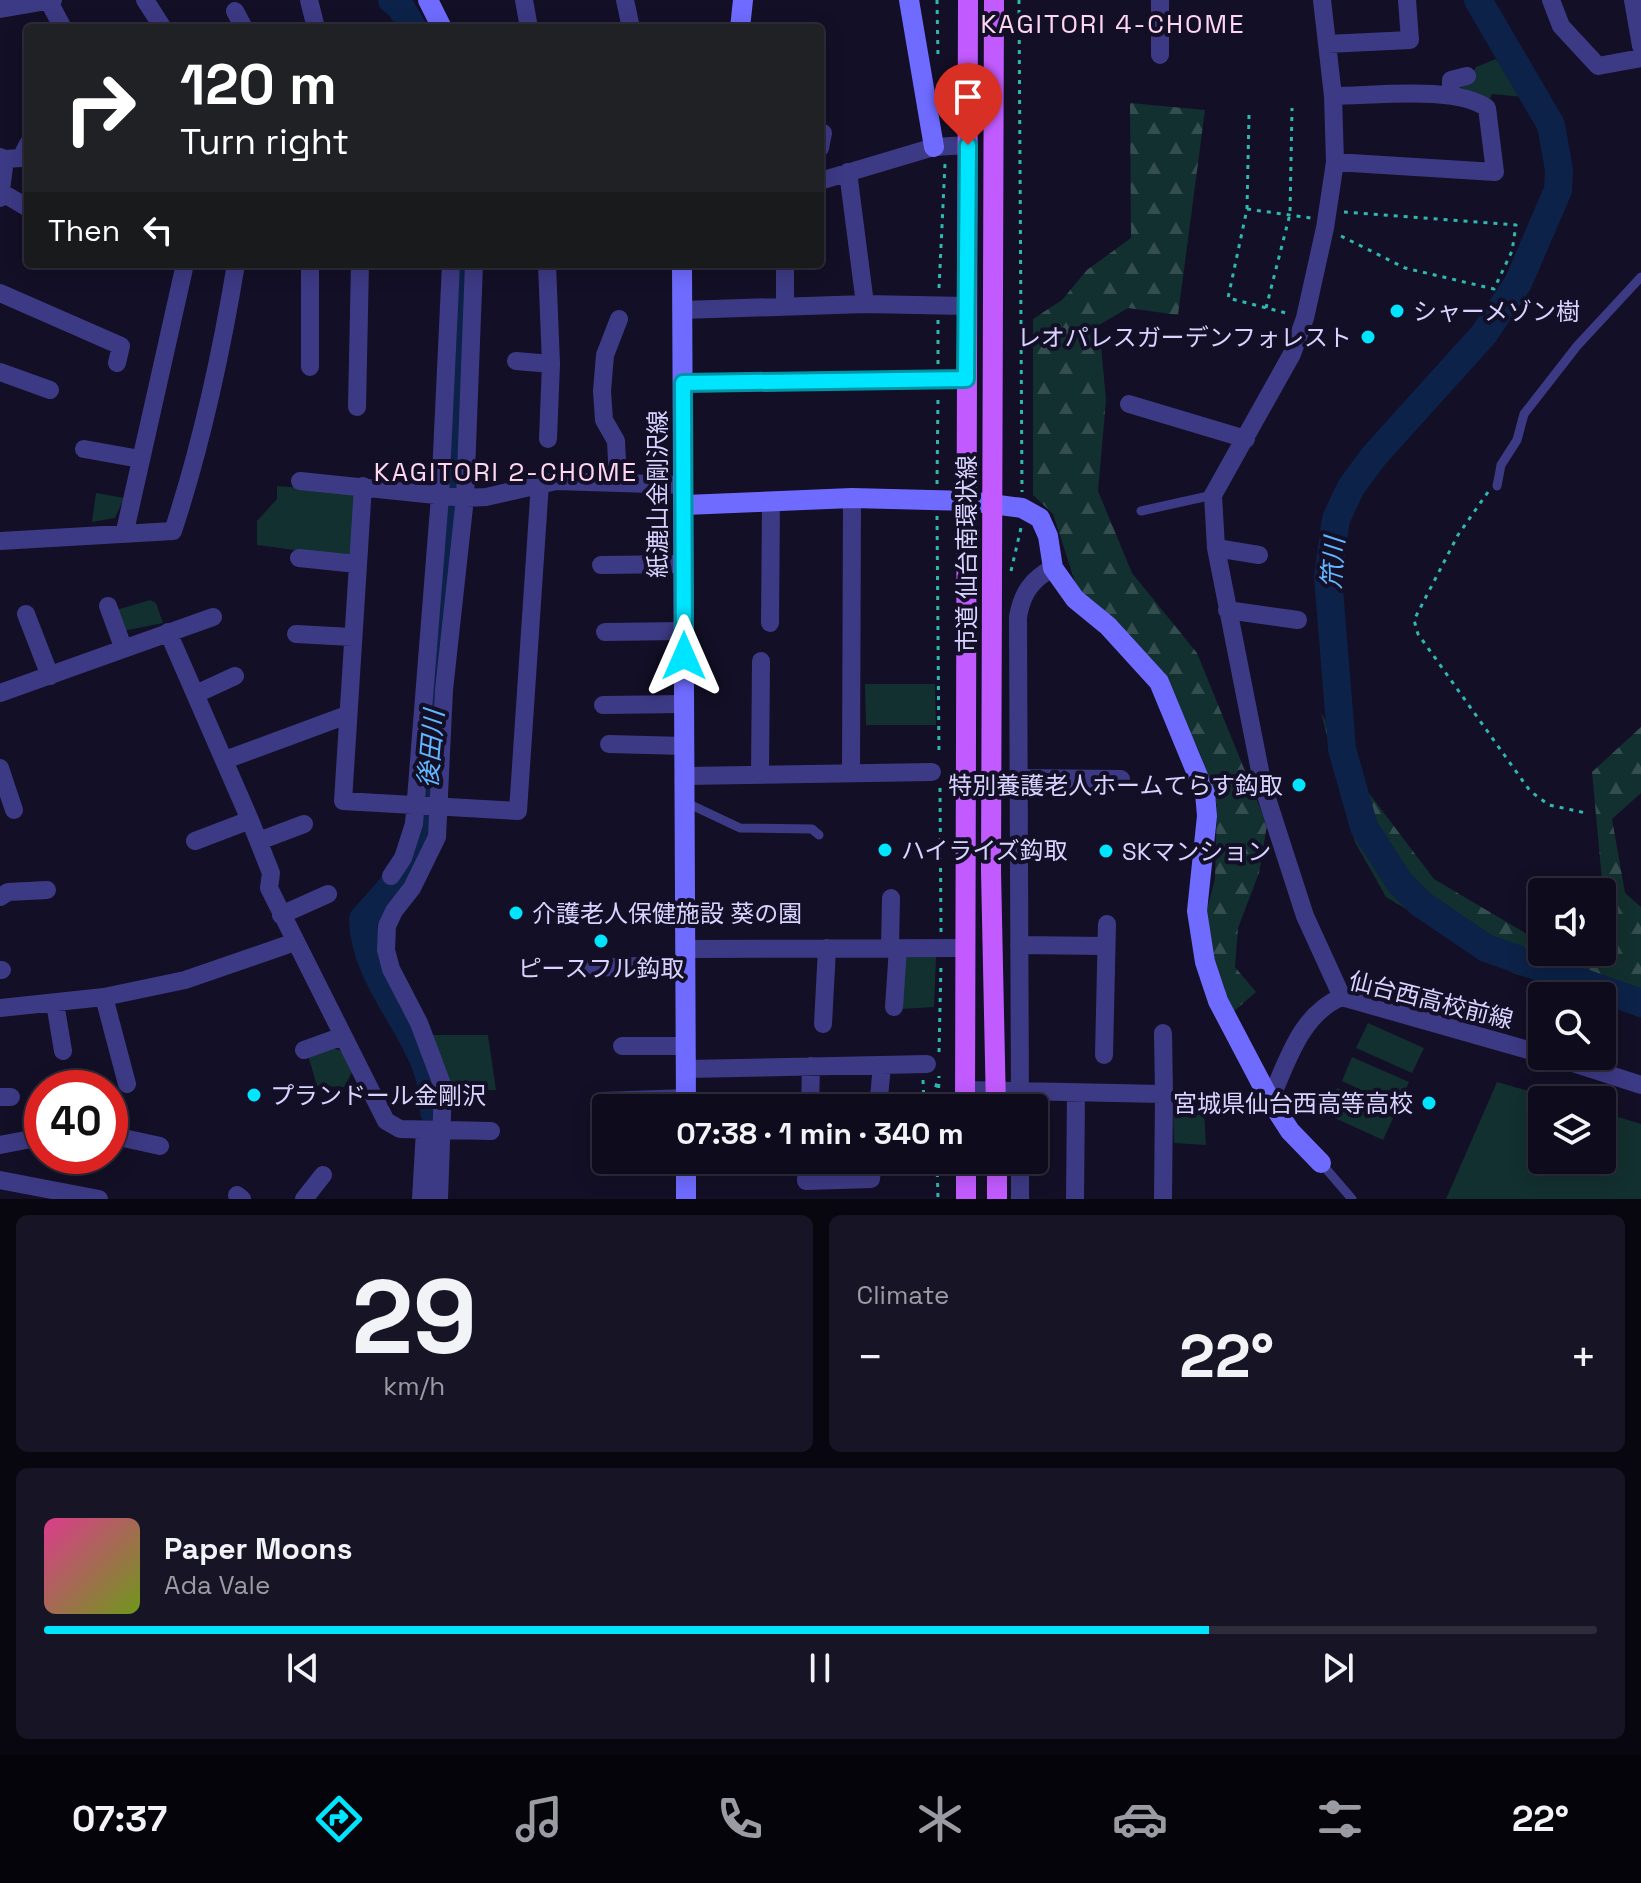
<!DOCTYPE html>
<html lang="en">
<head>
<meta charset="utf-8">
<style>
	body { margin:0; font-family:"Space Grotesk","Noto Sans JP",sans-serif; background:#171425; color:#f1f3f6; height:100vh; display:flex; flex-direction:column; font-size:30px; white-space:nowrap }
	* { box-sizing:border-box; margin:0 }
	p { font-size:26px; color:#9b9ba3 }
	.icon { flex:none; width:44px; height:44px; fill:none; stroke:currentColor; stroke-width:2; stroke-linecap:round; stroke-linejoin:round }
	.map { position:relative; height:1199px; overflow:hidden }
	.details { display:flex; flex-direction:column; gap:16px; padding:16px; background:#08060f; flex:1 }
	.details>* { flex:none }
	.top-card { position:absolute; left:24px; top:24px; width:800px; height:244px; border-radius:8px; box-shadow:0 4px 20px #0003,0 0 0 2px #2e2b3b; background:#202124; color:#fff; overflow:hidden }
	.buttons { position:absolute; left:1528px; top:878px; display:grid; gap:16px }
	.buttons a { display:grid; place-items:center; width:88px; height:88px; border-radius:8px; background:#0e0b1c; box-shadow:0 4px 20px #0003,0 0 0 2px #2e2b3b; font-size:40px }
	.speed { position:absolute; left:24px; top:1070px; display:flex; gap:16px; font-size:40px; font-weight:700; text-align:center }
	.speed>* { display:grid; place-content:center; width:104px; height:104px; border-radius:50%; background:#0e0b1c; box-shadow:0 4px 20px #0003,0 0 0 2px #2e2b3b; line-height:1 }
	.speed .limit { border:12px solid #d22; background:#fff; color:#111 }
	.pin { position:absolute; display:grid; place-items:center; width:68px; height:68px; color:#fff; margin:-82px -34px; border-radius:50% 50% 50% 0; rotate:-45deg; box-shadow:0 0 8px #0007 }
	.pin .icon { rotate:45deg }
	.me { position:absolute; width:88px; margin:-44px; rotate:0deg; stroke-linejoin:round; filter:drop-shadow(0 0 6px #0008) }
	.turn { display:flex; align-items:center; gap:28px; height:168px; padding:0 24px; font-size:36px }
	.turn .icon { width:104px; height:104px; stroke-width:2.5 }
	.turn b { display:block; font-size:56px; line-height:68px }
	.then { display:flex; align-items:center; height:76px; padding:0 24px; background:#0003; gap:16px; font-size:30px }
	.big { font-size:60px; font-weight:700; line-height:1.1 }
	.details .widget { flex:1; display:flex; flex-direction:column; justify-content:center; gap:12px; min-width:0; padding:0 28px; border-radius:12px; background:#171425 }
	.details .dial { align-items:center; gap:0 }
	.dial b { font-size:104px; line-height:1 }
	.song { display:flex; align-items:center; gap:24px }
	.cover { width:96px; height:96px; border-radius:12px; background:linear-gradient(135deg,hsl(330 70% 55%),hsl(80 70% 35%)) }
	.played { height:8px; border-radius:4px; background:linear-gradient(90deg,#00e5ff 75%,#2e2b3b 75%) }
	.keys { display:flex; justify-content:space-around; direction:ltr }
	.heat { display:flex; justify-content:space-between; align-items:center; font-size:44px; direction:ltr }
	.details .tiles { flex:1; display:grid; gap:16px; grid-template-columns:1fr 1fr }
	.widget:last-child { grid-column:span 2 }
	.trip { position:absolute; left:592px; top:1094px; width:456px; height:80px; border-radius:8px; background:#0e0b1c; box-shadow:0 4px 20px #0003,0 0 0 2px #2e2b3b; font-weight:700; line-height:80px; text-align:center }
	.tab-bar { display:flex; height:128px; justify-content:space-around; align-items:center; background:#06040b; color:#9b9ba3 }
	.tab-bar .icon { width:56px; height:56px }
	.tab-bar .selected { color:#00e5ff }
	.tab-bar b { font-size:36px; color:#f1f3f6 }
	.map>svg:first-child { display:block }
</style>
</head>
<body>
<div class="map">
<svg width="1641" height="1199" viewBox="0 0 1641 1199">
	<defs>
		<pattern id="forest-firs" width="22" height="20" patternUnits="userSpaceOnUse" patternTransform="scale(2)"><rect width="22" height="20" fill="#12302f"/><path d="M5 1l3.5 6h-7zM16 11l3.5 6h-7z" fill="#344d4e"/></pattern>
	</defs>
	<rect width="100%" height="100%" fill="#130f26"/>
	<path fill="#12302f" d="M 1496,59 L 1523,97 L 1492,94 L 1489,102 L 1463,92 L 1460,84 L 1471,78 L 1476,67 Z
		M 277,486 L 349,491 L 357,498 L 354,558 L 257,545 L 257,521 L 277,499 Z
		M 96,493 L 124,498 L 115,518 L 92,522 Z
		M 150,600 L 156,603 L 163,623 L 123,631 L 116,610 Z
		M 865,684 L 935,684 L 936,725 L 866,725 Z
		M 907,956 L 936,957 L 934,1007 L 901,1009 L 900,967 Z
		M 1368,1023 L 1424,1048 L 1412,1073 L 1356,1048 Z
		M 429,1035 L 488,1035 L 496,1090 L 449,1091 Z
		M 332,1047 L 345,1053 L 355,1067 L 344,1087 L 317,1086 L 308,1055 Z
		M 1352,1057 L 1409,1082 L 1398,1107 L 1342,1081 Z
		M 1497,1082 L 1560,1100 L 1542,1100 L 1542,1160 L 1602,1160 L 1602,1112 L 1641,1124 L 1641,1199 L 1446,1199 Z
		M 1337,1088 L 1395,1114 L 1383,1140 L 1326,1114 Z
		M 1173,1109 L 1204,1111 L 1206,1145 L 1174,1143 Z"/>
	<path fill="url(#forest-firs)" d="M 1130,103 L 1205,110 L 1178,315 L 1128,308 L 1099,325 L 1106,400 L 1098,491 L 1132,573 L 1197,653 L 1267,825 L 1259,873 L 1238,928 L 1235,967 L 1256,992 L 1233,1012 L 1212,970 L 1206,913 L 1215,879 L 1217,806 L 1200,753 L 1165,681 L 1077,588 L 1053,514 L 1033,495 L 1033,319 L 1062,300 L 1087,270 L 1131,238 Z
		M 1321,713 L 1365,788 L 1434,879 L 1542,943 L 1542,952 L 1569,952 L 1610,966 L 1592,772 L 1641,727 L 1641,793 L 1612,819 L 1625,893 L 1641,907 L 1641,1009 L 1515,974 L 1386,897 L 1355,842 Z"/>
	<g fill="none" stroke-linecap="round" stroke-linejoin="round">
		<path stroke="#0c2248" stroke-width="28" d="M 392,0 L 400,6 L 413,28
			M 1478,0 L 1551,125 L 1559,170 L 1558,190 L 1518,283 L 1484,334 L 1374,456 L 1351,487 L 1336,519 L 1328,577 L 1342,749 L 1364,827 L 1400,883 L 1421,904 L 1486,948 L 1641,1003
			M 434,1112 C 437,1041 364,989 363,919 C 395,884 412,867 425,820 L 461,377 L 459,320 L 462,264"/>
		<path stroke="#2fb8b0" stroke-width="3" stroke-dasharray="4 6" stroke-linecap="butt" d="M 937,0 L 938,57
			M 1019,0 L 1022,492
			M 1249,115 L 1247,209 L 1228,298 L 1290,314
			M 1247,209 L 1311,218
			M 1341,236 L 1405,268 L 1494,289 L 1512,251 L 1516,225 L 1344,212
			M 939,288 L 945,164
			M 1266,308 L 1290,214 L 1292,108
			M 938,320 L 938,364
			M 937,484 L 938,396
			M 1488,492 L 1458,535 L 1414,620 L 1418,634 L 1530,791 L 1549,805 L 1586,813
			M 937,516 L 939,756
			M 1011,571 L 1021,528
			M 940,788 L 941,932
			M 939,1052 L 941,964
			M 923,1080 L 924,1105 L 929,1106 L 937,1083
			M 938,1108 L 939,1076
			M 937,1161 L 948,1161
			M 937,1163 L 938,1199"/>
		<path stroke="#3d3a85" stroke-width="9" d="M 1497,486 L 1501,465 L 1517,440 L 1524,414 L 1577,346 L 1641,277
			M 1141,511 L 1213,495
			M 687,803 L 740,828 L 812,829 L 819,835
			M 1321,1163 L 1352,1199"/>
		<path stroke="#3d3a85" stroke-width="18" d="M 48,0 L 63,28
			M 145,0 L 163,28
			M 309,0 L 316,28
			M 524,0 L 529,28
			M 625,0 L 631,28
			M 1160,0 L 1160,55
			M 1322,0 L 1333,96 L 1335,162 L 1325,228 L 1305,318 L 1292,354 L 1213,495 L 1216,548 L 1263,786 L 1305,916 L 1342,997
			M 1551,0 L 1561,26 L 1598,66 L 1641,58
			M 1633,0 L 1641,46
			M 0,9 L 53,0
			M 235,11 L 244,28
			M 1327,44 L 1410,40 L 1407,0
			M 1451,95 L 1451,80 L 1467,76
			M 1333,96 C 1373,96 1456,85 1487,108 L 1495,172 L 1335,162
			M 820,148 L 823,133
			M 0,157 L 5,159 L 0,198
			M 5,159 L 21,158 L 28,144
			M 848,172 L 865,304
			M 820,181 L 934,147 L 968,145
			M 1,192 L 28,208
			M 310,264 L 310,367
			M 547,264 L 551,364 L 548,439
			M 785,264 L 785,306
			M 0,293 L 121,346 L 117,363
			M 683,310 L 865,304 L 966,306
			M 516,361 L 551,364
			M 0,372 L 50,390
			M 683,383 L 966,379
			M 1129,404 L 1246,439
			M 357,407 L 360,264
			M 84,449 L 140,459
			M 300,481 L 465,498 L 486,497 L 556,481 L 683,485
			M 618,482 L 616,441 L 604,420 L 602,391 L 605,355 L 619,319
			M 363,486 L 343,801 L 518,811 L 540,483
			M 125,531 L 185,264
			M 0,541 L 173,531 C 202,443 221,355 236,264
			M 1216,548 L 1259,555
			M 299,558 L 357,564
			M 601,565 L 684,564
			M 108,606 L 123,647
			M 1227,610 L 1298,620
			M 26,614 L 50,676
			M 770,623 L 771,503
			M 168,632 L 250,820 L 271,873 L 269,888 L 386,1121 L 400,1129 L 491,1131
			M 605,632 L 684,631
			M 296,634 L 352,637
			M 0,693 L 213,617
			M 196,694 L 235,676
			M 603,705 L 684,704
			M 609,744 L 684,746
			M 225,760 L 347,715
			M 0,768 L 14,810
			M 851,772 L 852,498
			M 760,774 L 761,661
			M 685,776 L 932,772
			M 1019,778 L 1121,779
			M 195,841 L 250,820
			M 259,841 L 304,824
			M 391,876 L 403,858 L 414,824 L 440,496 L 451,264
			M 0,897 L 8,892 L 47,890
			M 281,915 L 328,894
			M 1019,945 L 1105,946
			M 890,947 L 891,898
			M 686,949 L 965,948
			M 591,968 L 685,964
			M 0,970 L 2,970
			M 104,997 L 127,1084
			M 55,1003 L 63,1051
			M 894,1007 L 898,948
			M 0,1008 L 104,997 L 185,980 L 295,942
			M 823,1024 L 827,948
			M 1163,1033 L 1164,1094
			M 622,1046 L 685,1046
			M 304,1050 L 343,1036
			M 1104,1055 L 1107,924
			M 1551,1056 L 1641,1085
			M 686,1069 L 927,1064
			M 965,1090 L 1164,1094 L 1163,1199
			M 0,1097 L 11,1097
			M 1270,1100 C 1287,1063 1300,1014 1342,997 L 1542,1054
			M 602,1101 L 686,1098
			M 810,1108 L 811,1066
			M 878,1108 L 882,1065
			M 1020,1108 L 1018,617 C 1022,593 1032,579 1053,568
			M 110,1135 L 160,1146
			M 0,1145 L 42,1137
			M 807,1160 L 806,1181 L 871,1179 L 873,1160
			M 1020,1160 L 1020,1199
			M 0,1180 L 99,1199
			M 237,1195 L 242,1199
			M 304,1199 L 323,1175
			M 421,1199 L 425,1130
			M 439,1199 L 443,1087 L 419,1023 L 391,969 L 386,950 L 387,926 L 394,911 L 412,888 L 437,837 L 444,690 L 465,498 L 474,264
			M 1075,1199 L 1076,1093"/>
		<path stroke="#6f6bff" stroke-width="20" d="M 428,0 L 442,28
			M 909,0 L 934,147
			M 740,28 L 743,0
			M 682,264 L 686,1108
			M 685,505 L 852,498 L 969,501 L 1022,508 L 1040,518 L 1048,536 L 1053,568 L 1075,599 L 1108,626 L 1159,682 L 1205,793 L 1207,816 L 1197,911 L 1205,962 L 1218,1001 L 1270,1100 L 1290,1131 L 1321,1163
			M 686,1199 L 686,1160"/>
		<path stroke="#c25bff" stroke-width="20" d="M 994,0 L 991,871 L 996,1108
			M 965,1108 L 968,0
			M 966,1160 L 966,1199
			M 997,1160 L 997,1199"/>
	</g>
	<g fill="none" stroke-linecap="round" stroke-linejoin="round">
		<g stroke="#0095a6" stroke-width="20">
			<path id="route" d="M 684,656 L 683,383 L 966,379 L 968,145"/>
		</g>
		<use href="#route" stroke="#00e5ff" stroke-width="14"/>
	</g>
	<g fill="#00e5ff" stroke="#130f26" stroke-width="3">
		<circle cx="1397" cy="311" r="8"/>
		<circle cx="1368" cy="337" r="8"/>
		<circle cx="1299" cy="785" r="8"/>
		<circle cx="885" cy="850" r="8"/>
		<circle cx="1106" cy="851" r="8"/>
		<circle cx="516" cy="913" r="8"/>
		<circle cx="601" cy="941" r="8"/>
		<circle cx="254" cy="1095" r="8"/>
		<circle cx="1429" cy="1103" r="8"/>
	</g>
	<g text-anchor="middle" dominant-baseline="central" stroke-width="8" stroke-linejoin="round" paint-order="stroke">
		<g font-size="24" fill="#d9d4ff" stroke="#130f26" text-anchor="start">
			<text x="1413" y="311">シャーメゾン樹</text>
			<text x="1352" y="337" text-anchor="end">レオパレスガーデンフォレスト</text>
			<text x="1283" y="785" text-anchor="end">特別養護老人ホームてらす鈎取</text>
			<text x="901" y="850">ハイライズ鈎取</text>
			<text x="1122" y="851">SKマンション</text>
			<text x="532" y="913">介護老人保健施設 葵の園</text>
			<text x="601" y="968" text-anchor="middle">ピースフル鈎取</text>
			<text x="270" y="1095">プランドール金剛沢</text>
			<text x="1413" y="1103" text-anchor="end">宮城県仙台西高等高校</text>
		</g>
		<g font-size="24" fill="#d9d4ff" stroke="#130f26">
			<text transform="translate(657 494) rotate(-90)">紙漉山金剛沢線</text>
			<text transform="translate(966 554) rotate(-90)">市道 仙台南環状線</text>
			<text transform="translate(1431 1000) rotate(14)">仙台西高校前線</text>
		</g>
		<g font-size="26" letter-spacing="2" fill="#ffd6f0" stroke="#130f26">
			<text x="1113" y="24">KAGITORI 4-CHOME</text>
			<text x="506" y="472">KAGITORI 2-CHOME</text>
		</g>
		<g font-size="26" font-style="italic" fill="#62b6ff" stroke="#130f26">
			<text transform="translate(1333 563) rotate(-86)">笊川</text>
			<text transform="translate(431 749) rotate(-85)">後田川</text>
		</g>
	</g>
</svg>
<div class="buttons">
<a><svg class="icon" aria-label="sound" viewBox="0 0 24 24"><path d="M4 9h4l5-4v14l-5-4H4zM17 9q2 3 0 6"/></svg></a>
<a><svg class="icon" aria-label="search" viewBox="0 0 24 24"><circle cx="10" cy="10" r="6"/><path d="M15 15l6 6"/></svg></a>
<a><svg class="icon" aria-label="layers" viewBox="0 0 24 24"><path d="M12 4l9 5-9 5-9-5zM3 14l9 5 9-5"/></svg></a>
</div>
<div class="speed"><div class="limit">40</div></div>
<div class="pin" style="left:968px;top:145px;background:#d93025"><svg class="icon" aria-label="arrive" viewBox="0 0 24 24"><path d="M6 21V4h12l-3 4 3 4H6"/></svg></div>
<svg class="me" style="left:684px;top:656px" viewBox="-20 -20 40 40"><path d="M0-17L14 15 0 8-14 15z" fill="#00e5ff" stroke="#fff" stroke-width="4"/></svg>
<div class="trip">07:38 · 1 min · 340 m</div>
<div class="top-card">
<div class="turn"><svg class="icon" aria-label="right" viewBox="0 0 24 24"><path d="M7 20v-9h11M14 6l5 5-5 5"/></svg><div><b>120 m</b>Turn right</div></div>
<div class="then">Then<svg class="icon" aria-label="left" viewBox="0 0 24 24"><path d="M17 20v-9H6M10 6l-5 5 5 5"/></svg></div>
</div>
</div>
<section class="details">
<div class="tiles">
<div class="widget dial"><b>29</b><p>km/h</p></div>
<div class="widget"><p>Climate</p>
<div class="heat"><a>−</a><b class="big">22°</b><a>+</a></div>
</div>
<div class="widget">
<div class="song"><i class="cover"></i><div><b>Paper Moons</b><p>Ada Vale</p></div></div>
<div class="played"></div>
<div class="keys"><svg class="icon" aria-label="previous" viewBox="0 0 24 24"><path d="M18 5L8 12l10 7zM5 5v14"/></svg><svg class="icon" aria-label="pause" viewBox="0 0 24 24"><path d="M8 5v14M16 5v14"/></svg><svg class="icon" aria-label="next" viewBox="0 0 24 24"><path d="M6 5l10 7-10 7zM19 5v14"/></svg></div>
</div>
</div>
</section>
<nav class="tab-bar">
<b>07:37</b>
<svg class="icon selected" aria-label="directions" viewBox="0 0 24 24"><path d="M12 3l9 9-9 9-9-9zM9 14v-3h6M13 9l2 2-2 2"/></svg>
<svg class="icon" aria-label="music" viewBox="0 0 24 24"><path d="M9 18V5l10-2v13"/><circle cx="6" cy="18" r="3"/><circle cx="16" cy="16" r="3"/></svg>
<svg class="icon" aria-label="phone" viewBox="0 0 24 24"><path d="M5 4h4l2 5-3 2q2 4 5 5l2-3 5 2v4C11 20 4 13 5 4z"/></svg>
<svg class="icon" aria-label="climate" viewBox="0 0 24 24"><path d="M12 3v18M4 7l16 10M4 17L20 7"/></svg>
<svg class="icon" aria-label="car" viewBox="0 0 24 24"><path d="M5 17H2v-5l4-1 3-4h7l3 4 3 1v5h-3M9 17h6M6 11h13"/><circle cx="7" cy="17" r="2"/><circle cx="17" cy="17" r="2"/></svg>
<svg class="icon" aria-label="filters" viewBox="0 0 24 24"><path d="M4 7h16M4 17h16"/><circle cx="9" cy="7" r="2"/><circle cx="15" cy="17" r="2"/></svg>
<b>22°</b>
</nav>
</body>
</html>
